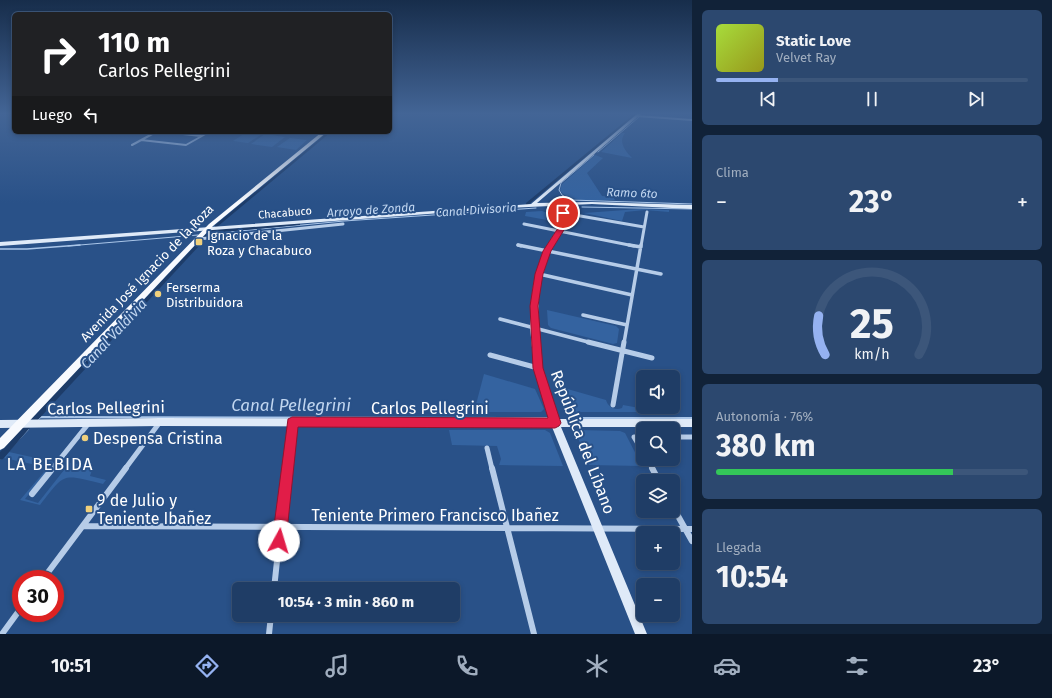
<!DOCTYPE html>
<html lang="es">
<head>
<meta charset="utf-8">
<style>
	body { margin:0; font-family:"Fira Sans",sans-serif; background:#2c486f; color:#f1f3f6; height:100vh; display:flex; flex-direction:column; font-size:15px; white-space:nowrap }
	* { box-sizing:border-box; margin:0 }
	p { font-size:13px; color:#a1aebf }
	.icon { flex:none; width:22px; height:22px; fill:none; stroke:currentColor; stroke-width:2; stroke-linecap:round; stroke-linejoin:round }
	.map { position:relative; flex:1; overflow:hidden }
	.drawer { display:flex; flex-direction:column; gap:10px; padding:10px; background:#112238; width:360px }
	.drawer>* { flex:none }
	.hud { position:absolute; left:12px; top:12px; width:380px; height:122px; border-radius:6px; box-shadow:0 2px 6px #0003,0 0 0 1px #3c567a; background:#202124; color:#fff; overflow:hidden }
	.fabs { position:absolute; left:636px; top:370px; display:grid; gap:8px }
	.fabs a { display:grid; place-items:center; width:44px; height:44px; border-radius:6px; background:#1f3d66; box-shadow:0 2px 6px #0003,0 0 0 1px #3c567a; font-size:20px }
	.speed { position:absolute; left:12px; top:570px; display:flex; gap:8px; font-size:20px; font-weight:700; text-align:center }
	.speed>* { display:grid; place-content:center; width:52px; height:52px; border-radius:50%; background:#1f3d66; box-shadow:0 2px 6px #0003,0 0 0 1px #3c567a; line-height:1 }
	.speed .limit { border:6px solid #d22; background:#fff; color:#111 }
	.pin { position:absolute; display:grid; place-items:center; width:34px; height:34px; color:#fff; margin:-17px; border:2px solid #fff; border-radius:50%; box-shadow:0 1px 4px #0007 }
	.me { position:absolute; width:44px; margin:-22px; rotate:6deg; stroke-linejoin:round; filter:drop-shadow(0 0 3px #0008) }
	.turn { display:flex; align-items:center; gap:14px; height:84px; padding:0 20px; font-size:18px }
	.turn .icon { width:52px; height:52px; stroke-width:2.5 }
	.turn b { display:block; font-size:28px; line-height:34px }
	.then { display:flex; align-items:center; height:38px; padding:0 20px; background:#0003; gap:8px; font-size:15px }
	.big { font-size:30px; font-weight:700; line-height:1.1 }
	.drawer .widget { flex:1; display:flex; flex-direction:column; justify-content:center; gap:6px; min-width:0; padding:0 14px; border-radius:6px; background:#2c486f }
	.drawer .dial { align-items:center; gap:0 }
	.dial svg { height:104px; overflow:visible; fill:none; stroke:#3c567a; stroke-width:7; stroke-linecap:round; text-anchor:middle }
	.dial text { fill:#f1f3f6; stroke:none }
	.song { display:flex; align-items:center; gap:12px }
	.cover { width:48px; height:48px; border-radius:6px; background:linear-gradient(135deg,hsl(80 70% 55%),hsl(60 70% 35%)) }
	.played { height:4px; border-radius:2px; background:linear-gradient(90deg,#95b2f1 20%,#3c567a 20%) }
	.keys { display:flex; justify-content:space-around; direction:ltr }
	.heat { display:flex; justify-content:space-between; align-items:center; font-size:22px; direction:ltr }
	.charge { height:6px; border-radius:3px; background:linear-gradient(90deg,#34c759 76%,#3c567a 0) }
	.trip { position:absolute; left:232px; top:582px; width:228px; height:40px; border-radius:6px; background:#1f3d66; box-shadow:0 2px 6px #0003,0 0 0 1px #3c567a; font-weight:700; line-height:40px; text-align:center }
	.dock { display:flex; height:64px; justify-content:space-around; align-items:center; background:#0c1829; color:#a1aebf }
	.dock .icon { width:28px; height:28px }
	.dock .on { color:#95b2f1 }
	.dock b { font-size:18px; color:#f1f3f6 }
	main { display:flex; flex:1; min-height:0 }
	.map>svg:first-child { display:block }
</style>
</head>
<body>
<main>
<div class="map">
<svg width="692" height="634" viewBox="0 0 692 634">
	<rect width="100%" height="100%" fill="#295188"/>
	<path fill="#3463a0" d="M 247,132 L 262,134 L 248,143 L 233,141 Z
		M 622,133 L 625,133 C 618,142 625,151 632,158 L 601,152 Z
		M 265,134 L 285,137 L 272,147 L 251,144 Z
		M 290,138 L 307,140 L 296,150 L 277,147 Z
		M 595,155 L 603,158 L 587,173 L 602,196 L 613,197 L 615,200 C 602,200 567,204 560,190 L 562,184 Z
		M 639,209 L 669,210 L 669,212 L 645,210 L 625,212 L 622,221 L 584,213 Z
		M 542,211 L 553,215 L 558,222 L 525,216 L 526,212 Z
		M 547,310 L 616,326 L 619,329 L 617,343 L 613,344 L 551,328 L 548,325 Z
		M 484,374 L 535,389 L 544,409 L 541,412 L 474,412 Z
		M 557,386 L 606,400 C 608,407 615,411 622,408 L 623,405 L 650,410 L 650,412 L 574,412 L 568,409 Z
		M 449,430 L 545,430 L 550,433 L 563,466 L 499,465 L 501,459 L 497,446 L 452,445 Z
		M 577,430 L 620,431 L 625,433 L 642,466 L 589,465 L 576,433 Z
		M 9,452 L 54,462 L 25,499 L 38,503 L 64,470 L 66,462 L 93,467 L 90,476 L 106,480 L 103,484 C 61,474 66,472 40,505 L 20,500 L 44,472 L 41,466 L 4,458 Z"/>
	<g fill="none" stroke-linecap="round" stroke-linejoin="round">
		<path stroke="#aac6e9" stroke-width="1" d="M 598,152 L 639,117
			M 594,155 L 561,183 L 559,190 L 562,195 L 571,200 L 692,204
			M 582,207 L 692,209
			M 208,234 L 344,221 L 536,208
			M 68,246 L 198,235"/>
		<path stroke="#aac6e9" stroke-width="1.5" d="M 0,249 L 27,249 L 80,245"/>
		<path stroke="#aac6e9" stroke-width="2" d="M 572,418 L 692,418
			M 36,420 L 41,417 L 548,418
			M 0,459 L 28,429"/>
		<path fill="#1d3c69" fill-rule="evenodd" d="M 634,114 L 637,114 L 528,205 L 526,205 L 526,203 Z
			M 328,132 L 331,132 L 217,227 L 215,227 L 215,225 Z
			M 299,223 L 300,223 L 300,225 L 211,233 L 36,422 L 34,423 L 32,422 L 31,420 L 32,418 L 207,233 L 207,231 L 211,230 L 213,230 Z
			M 26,425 L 28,426 L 30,428 L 28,430 L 3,459 L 0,460 L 0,452 L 24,426 Z"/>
		<path stroke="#b6cce8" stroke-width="2" d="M 637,116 L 692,120
			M 165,132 L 201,136
			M 307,132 L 314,132
			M 141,140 L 186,145 L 209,132
			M 132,145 L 156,132"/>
		<path stroke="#b6cce8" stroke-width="3" d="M 563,213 L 644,227
			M 524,224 L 634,246
			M 198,239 L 343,224
			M 518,245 L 521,246
			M 641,246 L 647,212"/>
		<path stroke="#b6cce8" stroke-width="3.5" d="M 518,245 L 661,274
			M 629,245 L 641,247
			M 539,274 L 632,295
			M 583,315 L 627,325
			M 500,319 L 592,343
			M 624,343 L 641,245"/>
		<path stroke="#b6cce8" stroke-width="5" d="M 588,342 L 652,358
			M 490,355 L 538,368
			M 613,405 L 624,342
			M 643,437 L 634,437 L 643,452
			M 673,437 L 692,437
			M 487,448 L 492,469
			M 647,459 L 653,469
			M 52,469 L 89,423
			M 125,469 L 160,422
			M 287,469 L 292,422"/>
		<path stroke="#b6cce8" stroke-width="6" d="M 492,468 L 534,634
			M 652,468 L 659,481
			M 32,494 L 53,468
			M 673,507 L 692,541
			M 83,526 L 692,529
			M 43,579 L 126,468
			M 274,589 L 287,468
			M 2,634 L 21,608
			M 269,634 L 271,615"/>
		<path fill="#dfeaf8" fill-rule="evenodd" d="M 637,114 L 641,114 L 537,203 L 592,202 L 692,205 L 692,209 L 592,204 L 508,208 L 0,246 L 0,242 L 531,204 Z
			M 563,211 L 566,213 L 568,221 L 550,251 L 539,287 L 538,327 L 542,368 L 558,419 L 692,419 L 692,427 L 561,427 L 647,634 L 635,634 L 552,427 L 160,426 L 0,428 L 0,420 L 160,418 L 549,419 L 534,368 L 530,327 L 533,287 L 544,251 L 562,221 L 560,213 Z"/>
		<path fill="#f8fafe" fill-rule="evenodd" d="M 322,132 L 327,132 L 213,226 L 4,448 L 0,450 L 0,438 L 209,224 Z"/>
	</g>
	<linearGradient id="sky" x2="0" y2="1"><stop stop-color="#172d4b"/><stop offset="0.56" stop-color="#436596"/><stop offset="1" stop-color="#436596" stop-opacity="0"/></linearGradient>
	<rect width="692" height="203" fill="url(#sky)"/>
	<path fill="#e11d48" stroke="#92132f" d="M 561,211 L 565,211 L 568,217 L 567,225 L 551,251 L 543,274 L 538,306 L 543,368 L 561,423 L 559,426 L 555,428 L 298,427 L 286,541 L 284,546 L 279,548 L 274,546 L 272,541 L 288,419 L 292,417 L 548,418 L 533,368 L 530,306 L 535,274 L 543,251 L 560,225 Z"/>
	<g fill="#f0d07c" stroke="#295188" stroke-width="1.5">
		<rect x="195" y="238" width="8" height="8" rx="2"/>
		<circle cx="158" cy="294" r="4"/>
		<circle cx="85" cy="438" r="4"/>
		<rect x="85" y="505" width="8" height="8" rx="2"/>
	</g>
	<g text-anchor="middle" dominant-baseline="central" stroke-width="4" stroke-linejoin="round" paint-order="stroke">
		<g font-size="11" fill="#fff" stroke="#295188">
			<text transform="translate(285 213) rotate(-5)">Chacabuco</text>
		</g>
		<g font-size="12" font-style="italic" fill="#c1d6f0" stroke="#295188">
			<text transform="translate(632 193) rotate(2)">Ramo 6to</text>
			<text transform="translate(371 210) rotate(-4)">Arroyo de Zonda</text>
			<text transform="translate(476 210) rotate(-4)">Canal Divisoria</text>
		</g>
		<g font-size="13" fill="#fff" stroke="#295188" text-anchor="start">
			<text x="207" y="235">Ignacio de la<tspan x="207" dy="15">Roza y Chacabuco</tspan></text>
			<text x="166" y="287">Ferserma<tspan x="166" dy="15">Distribuidora</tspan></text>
		</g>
		<g font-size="13" fill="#fff" stroke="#295188">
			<text transform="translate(147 273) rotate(-46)">Avenida José Ignacio de la Roza</text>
		</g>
		<g font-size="14" font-style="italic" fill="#c1d6f0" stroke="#295188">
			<text transform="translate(114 334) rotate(-47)">Canal Valdivia</text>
		</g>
		<g font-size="16" fill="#fff" stroke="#295188">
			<text transform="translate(106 408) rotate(-1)">Carlos Pellegrini</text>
			<text x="430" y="408">Carlos Pellegrini</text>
			<text transform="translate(583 442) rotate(69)">República del Líbano</text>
			<text x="435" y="515">Teniente Primero Francisco Ibañez</text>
		</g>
		<g font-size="16" fill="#fff" stroke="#295188" text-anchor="start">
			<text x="93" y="438">Despensa Cristina</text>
			<text x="97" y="500">9 de Julio y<tspan x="97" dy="18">Teniente Ibañez</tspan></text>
		</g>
		<g font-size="17" font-style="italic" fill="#c1d6f0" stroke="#295188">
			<text x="291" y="405">Canal Pellegrini</text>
		</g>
		<g font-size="17" letter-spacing="1" fill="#fff" stroke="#295188">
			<text x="50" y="464">LA BEBIDA</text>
		</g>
	</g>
</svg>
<div class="fabs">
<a><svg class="icon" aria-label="sound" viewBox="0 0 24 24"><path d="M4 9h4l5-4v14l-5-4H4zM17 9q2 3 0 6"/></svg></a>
<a><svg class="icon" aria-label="search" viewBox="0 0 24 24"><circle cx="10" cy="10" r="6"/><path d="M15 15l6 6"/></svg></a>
<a><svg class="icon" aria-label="layers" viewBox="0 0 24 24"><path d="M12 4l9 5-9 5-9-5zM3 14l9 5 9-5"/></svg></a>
<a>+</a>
<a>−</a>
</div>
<div class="speed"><div class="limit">30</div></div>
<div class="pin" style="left:563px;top:213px;background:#d93025"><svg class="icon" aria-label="arrive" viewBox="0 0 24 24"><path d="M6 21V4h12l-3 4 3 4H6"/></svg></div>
<svg class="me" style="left:279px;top:541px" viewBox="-20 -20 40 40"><circle r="19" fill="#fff"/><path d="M0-13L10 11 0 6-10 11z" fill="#e11d48"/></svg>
<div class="trip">10:54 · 3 min · 860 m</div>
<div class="hud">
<div class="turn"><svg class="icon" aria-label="right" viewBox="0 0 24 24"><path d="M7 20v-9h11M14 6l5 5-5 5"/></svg><div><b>110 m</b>Carlos Pellegrini</div></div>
<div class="then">Luego<svg class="icon" aria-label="left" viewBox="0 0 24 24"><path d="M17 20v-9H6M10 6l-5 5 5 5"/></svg></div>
</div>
</div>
<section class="drawer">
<div class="widget">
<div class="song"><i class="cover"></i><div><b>Static Love</b><p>Velvet Ray</p></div></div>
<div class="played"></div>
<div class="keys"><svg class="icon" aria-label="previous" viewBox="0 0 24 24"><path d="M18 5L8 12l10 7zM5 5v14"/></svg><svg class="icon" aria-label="pause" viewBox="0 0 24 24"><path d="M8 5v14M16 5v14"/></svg><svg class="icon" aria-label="next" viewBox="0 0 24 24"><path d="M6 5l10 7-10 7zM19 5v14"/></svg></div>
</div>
<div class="widget"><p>Clima</p>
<div class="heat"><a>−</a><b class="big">23°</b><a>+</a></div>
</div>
<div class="widget dial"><svg viewBox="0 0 100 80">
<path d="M14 69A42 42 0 1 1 86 69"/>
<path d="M14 69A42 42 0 0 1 9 39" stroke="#95b2f1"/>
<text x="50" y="56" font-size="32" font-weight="700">25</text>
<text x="50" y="72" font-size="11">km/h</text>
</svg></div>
<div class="widget"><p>Autonomía · 76%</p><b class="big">380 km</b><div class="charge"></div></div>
<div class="widget"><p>Llegada</p><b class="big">10:54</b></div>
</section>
</main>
<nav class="dock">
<b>10:51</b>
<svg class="icon on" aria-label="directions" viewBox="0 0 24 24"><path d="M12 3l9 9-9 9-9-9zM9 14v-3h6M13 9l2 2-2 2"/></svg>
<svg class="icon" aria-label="music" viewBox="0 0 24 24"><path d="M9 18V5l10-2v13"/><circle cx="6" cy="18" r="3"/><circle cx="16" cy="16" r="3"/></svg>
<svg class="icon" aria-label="phone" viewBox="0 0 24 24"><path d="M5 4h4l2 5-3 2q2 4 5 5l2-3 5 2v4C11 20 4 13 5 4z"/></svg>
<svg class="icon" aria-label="climate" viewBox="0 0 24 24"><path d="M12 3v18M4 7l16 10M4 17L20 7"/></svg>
<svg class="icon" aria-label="car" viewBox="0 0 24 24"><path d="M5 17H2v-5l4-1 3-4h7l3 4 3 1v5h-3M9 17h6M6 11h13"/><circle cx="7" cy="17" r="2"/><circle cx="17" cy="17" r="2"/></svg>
<svg class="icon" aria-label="filters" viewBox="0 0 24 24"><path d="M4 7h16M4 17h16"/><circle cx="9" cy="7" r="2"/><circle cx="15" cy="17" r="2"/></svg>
<b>23°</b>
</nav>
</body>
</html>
